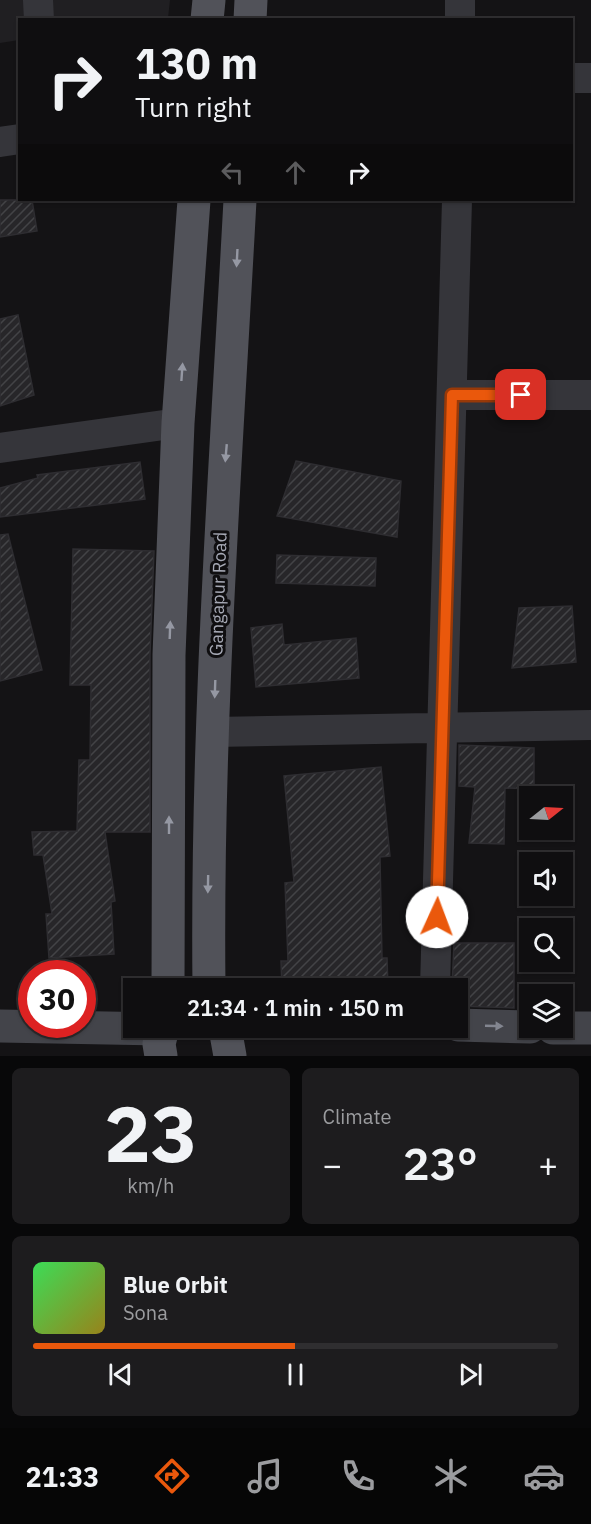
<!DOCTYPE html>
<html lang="en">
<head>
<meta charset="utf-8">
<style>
	body { margin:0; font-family:"IBM Plex Sans",sans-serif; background:#1d1c1e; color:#f1f3f6; height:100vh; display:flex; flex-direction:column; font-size:22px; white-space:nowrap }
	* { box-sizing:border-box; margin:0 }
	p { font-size:20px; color:#9b9c9f }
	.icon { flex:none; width:33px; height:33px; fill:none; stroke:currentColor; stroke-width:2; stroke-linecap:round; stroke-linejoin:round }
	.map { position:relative; height:1056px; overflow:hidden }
	.details { display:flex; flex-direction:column; gap:12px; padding:12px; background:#080809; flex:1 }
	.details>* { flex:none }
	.banner { position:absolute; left:18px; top:18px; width:555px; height:183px; border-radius:0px; box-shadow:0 2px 4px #0004,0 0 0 2px #2f2e30; background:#0f0e10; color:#f1f3f6; overflow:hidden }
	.needle { width:39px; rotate:72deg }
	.fabs { position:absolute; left:519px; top:786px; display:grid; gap:12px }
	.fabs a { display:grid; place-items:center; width:54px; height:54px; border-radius:0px; background:#0f0e10; box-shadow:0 2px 4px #0004,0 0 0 2px #2f2e30; font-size:30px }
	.speed { position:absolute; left:18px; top:960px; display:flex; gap:12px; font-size:30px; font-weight:700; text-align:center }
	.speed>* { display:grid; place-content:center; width:78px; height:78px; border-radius:50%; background:#0f0e10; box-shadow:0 2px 4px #0004,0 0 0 2px #2f2e30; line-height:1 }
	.speed .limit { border:9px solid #d22; background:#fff; color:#111 }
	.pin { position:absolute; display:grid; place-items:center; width:51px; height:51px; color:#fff; margin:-26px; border-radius:12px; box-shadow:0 3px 9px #0006 }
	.me { position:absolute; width:66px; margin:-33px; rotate:2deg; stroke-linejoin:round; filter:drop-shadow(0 0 4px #0008) }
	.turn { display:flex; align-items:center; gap:21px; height:126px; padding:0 18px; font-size:27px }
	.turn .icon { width:78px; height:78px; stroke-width:2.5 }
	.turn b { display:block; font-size:42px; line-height:51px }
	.lanes { display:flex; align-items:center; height:57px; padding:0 18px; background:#0003; justify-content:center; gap:30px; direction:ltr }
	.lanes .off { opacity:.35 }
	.big { font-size:45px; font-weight:600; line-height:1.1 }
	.details .card { flex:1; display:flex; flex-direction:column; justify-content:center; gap:9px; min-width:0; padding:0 21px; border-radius:9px; background:#1d1c1e }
	.details .dial { align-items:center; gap:0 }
	.dial b { font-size:78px; line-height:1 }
	.song { display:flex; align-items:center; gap:18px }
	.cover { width:72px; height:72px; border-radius:9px; background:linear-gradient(135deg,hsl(130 70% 55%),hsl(50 70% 35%)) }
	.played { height:6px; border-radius:3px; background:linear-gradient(90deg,#ea580c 50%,#2f2e30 50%) }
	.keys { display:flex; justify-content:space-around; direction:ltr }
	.heat { display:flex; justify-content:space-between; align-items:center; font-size:33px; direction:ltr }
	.details .tiles { flex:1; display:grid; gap:12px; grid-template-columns:1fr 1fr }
	.card:last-child { grid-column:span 2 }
	.trip { position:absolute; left:123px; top:978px; width:345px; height:60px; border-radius:0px; background:#0f0e10; box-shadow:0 2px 4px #0004,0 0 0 2px #2f2e30; font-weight:600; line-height:60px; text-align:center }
	.menu { display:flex; height:96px; justify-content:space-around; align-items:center; background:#060606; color:#9b9c9f }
	.menu .icon { width:42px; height:42px }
	.menu .on { color:#ea580c }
	.menu b { font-size:27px; color:#f1f3f6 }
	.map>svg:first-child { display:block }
</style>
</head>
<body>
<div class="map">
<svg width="591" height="1056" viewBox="0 0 591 1056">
	<defs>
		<pattern id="building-hatch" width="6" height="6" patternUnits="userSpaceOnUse" patternTransform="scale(1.5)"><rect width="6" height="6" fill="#272629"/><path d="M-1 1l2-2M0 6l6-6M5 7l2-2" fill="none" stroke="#434346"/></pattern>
	</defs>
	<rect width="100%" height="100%" fill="#141315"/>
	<path fill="#201f22" d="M 0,0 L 170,0 L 168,18 L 158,19 L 20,20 L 19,40 L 0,43 Z"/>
	<path fill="url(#building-hatch)" stroke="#2e2d31" stroke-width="1.5" d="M 0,200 L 32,200 L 37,231 L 0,237 Z
		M 18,315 L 34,395 L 0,406 L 0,319 Z
		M 296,461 L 401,481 L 397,537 L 277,516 Z
		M 140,462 L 145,499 L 0,517 L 0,488 L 38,478 L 37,475 Z
		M 8,534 L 42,670 L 0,681 L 0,535 Z
		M 73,549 L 154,551 L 150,655 L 150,832 L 105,832 L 115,901 L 111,902 L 114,954 L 49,958 L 46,914 L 52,914 L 43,855 L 34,855 L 32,832 L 77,831 L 79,760 L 90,760 L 91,685 L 70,685 Z
		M 277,555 L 376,558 L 375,586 L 276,583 Z
		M 572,606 L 576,662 L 512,668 L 519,608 Z
		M 282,624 L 284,645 L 356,638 L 359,678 L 256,687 L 251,628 Z
		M 459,745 L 534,748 L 534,789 L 505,788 L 504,844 L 469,843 L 475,787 L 459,786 Z
		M 381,767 L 390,856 L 380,857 L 382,958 L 387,958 L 388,988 L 282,988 L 281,961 L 288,961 L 285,883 L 294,882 L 284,776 Z
		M 454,943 L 514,943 L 514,1008 L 458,1006 L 458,988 L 452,988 Z"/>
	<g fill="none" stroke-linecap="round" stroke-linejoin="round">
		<path stroke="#35353a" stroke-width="30" d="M 38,0 L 39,20
			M 460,0 L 460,20
			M 572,78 L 591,78
			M 0,142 L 20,139
			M 452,395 L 591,395
			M 0,448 L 178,423
			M 213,732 L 591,725
			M 435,988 L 457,200"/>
		<path stroke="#43444a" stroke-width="33" d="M 458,1025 L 530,1027
			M 0,1026 L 161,1029
			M 553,1028 L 591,1028"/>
		<path stroke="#515259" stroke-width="33" d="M 207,20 L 209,0
			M 250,20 L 251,0
			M 168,988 L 169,655 L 178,423 L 194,200
			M 209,988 C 206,725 226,462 240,200
			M 225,1028 L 230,1056
			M 161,1056 L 159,1044 L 163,1028"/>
	</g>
	<defs><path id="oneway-solid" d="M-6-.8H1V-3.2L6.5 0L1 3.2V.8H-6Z" transform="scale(1.5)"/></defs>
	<g fill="#9598a3">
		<use href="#oneway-solid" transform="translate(237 258) rotate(93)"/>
		<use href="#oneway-solid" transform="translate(182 372) rotate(-86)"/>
		<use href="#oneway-solid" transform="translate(226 453) rotate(95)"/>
		<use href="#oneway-solid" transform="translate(170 630) rotate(-88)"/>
		<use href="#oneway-solid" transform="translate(215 689) rotate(92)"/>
		<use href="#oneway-solid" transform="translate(169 825) rotate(-90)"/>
		<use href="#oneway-solid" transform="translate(208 884) rotate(91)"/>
	</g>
	<use fill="#838690" href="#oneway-solid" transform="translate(494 1026) rotate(2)"/>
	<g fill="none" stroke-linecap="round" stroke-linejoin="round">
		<g stroke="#983908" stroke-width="15">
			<path id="route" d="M 437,917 L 452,395 L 521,395"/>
		</g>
		<use href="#route" stroke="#ea580c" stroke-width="10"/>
	</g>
	<g text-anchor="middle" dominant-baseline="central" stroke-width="6" stroke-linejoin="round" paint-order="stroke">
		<g font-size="18" fill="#a6a9b5" stroke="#0f0e10">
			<text transform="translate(218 594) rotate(-88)">Gangapur Road</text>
		</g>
	</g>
</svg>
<div class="fabs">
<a><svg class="needle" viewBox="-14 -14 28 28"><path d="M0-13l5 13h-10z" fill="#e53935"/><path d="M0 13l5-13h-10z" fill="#9b9c9f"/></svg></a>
<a><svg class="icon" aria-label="sound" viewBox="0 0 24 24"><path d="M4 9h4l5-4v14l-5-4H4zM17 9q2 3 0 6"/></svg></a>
<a><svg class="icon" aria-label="search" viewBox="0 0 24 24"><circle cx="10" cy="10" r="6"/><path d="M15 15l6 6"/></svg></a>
<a><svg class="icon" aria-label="layers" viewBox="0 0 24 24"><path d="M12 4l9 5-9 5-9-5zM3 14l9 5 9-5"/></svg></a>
</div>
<div class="speed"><div class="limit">30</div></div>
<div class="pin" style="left:521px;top:395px;background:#d93025"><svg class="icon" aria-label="arrive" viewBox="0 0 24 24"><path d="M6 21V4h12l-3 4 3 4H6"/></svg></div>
<svg class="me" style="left:437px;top:917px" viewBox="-20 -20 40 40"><circle r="19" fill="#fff"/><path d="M0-13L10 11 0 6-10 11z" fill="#ea580c"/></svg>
<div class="trip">21:34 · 1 min · 150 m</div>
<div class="banner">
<div class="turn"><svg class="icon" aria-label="right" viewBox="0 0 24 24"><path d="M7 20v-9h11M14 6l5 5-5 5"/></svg><div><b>130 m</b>Turn right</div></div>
<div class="lanes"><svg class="icon off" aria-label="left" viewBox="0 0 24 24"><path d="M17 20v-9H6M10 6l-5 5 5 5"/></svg><svg class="icon off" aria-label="ahead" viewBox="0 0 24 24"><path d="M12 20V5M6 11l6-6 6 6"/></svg><svg class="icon" aria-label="right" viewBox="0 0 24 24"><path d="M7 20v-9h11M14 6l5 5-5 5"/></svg></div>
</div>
</div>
<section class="details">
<div class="tiles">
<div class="card dial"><b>23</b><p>km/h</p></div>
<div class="card"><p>Climate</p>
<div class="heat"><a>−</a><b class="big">23°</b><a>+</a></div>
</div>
<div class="card">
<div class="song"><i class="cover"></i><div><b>Blue Orbit</b><p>Sona</p></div></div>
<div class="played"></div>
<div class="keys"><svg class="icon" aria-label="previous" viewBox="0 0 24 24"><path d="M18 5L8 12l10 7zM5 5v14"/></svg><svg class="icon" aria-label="pause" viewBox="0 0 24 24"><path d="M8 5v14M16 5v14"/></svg><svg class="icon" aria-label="next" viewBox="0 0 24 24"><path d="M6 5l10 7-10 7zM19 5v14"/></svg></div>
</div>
</div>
</section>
<nav class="menu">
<b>21:33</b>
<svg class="icon on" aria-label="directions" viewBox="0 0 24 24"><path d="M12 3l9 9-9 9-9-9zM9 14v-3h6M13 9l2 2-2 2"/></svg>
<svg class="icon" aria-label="music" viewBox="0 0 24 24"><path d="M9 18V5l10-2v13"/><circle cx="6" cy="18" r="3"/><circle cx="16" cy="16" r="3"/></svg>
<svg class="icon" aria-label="phone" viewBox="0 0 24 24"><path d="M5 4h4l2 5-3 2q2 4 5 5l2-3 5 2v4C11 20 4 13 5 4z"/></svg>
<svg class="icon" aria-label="climate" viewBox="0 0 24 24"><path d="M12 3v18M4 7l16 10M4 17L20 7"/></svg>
<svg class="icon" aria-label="car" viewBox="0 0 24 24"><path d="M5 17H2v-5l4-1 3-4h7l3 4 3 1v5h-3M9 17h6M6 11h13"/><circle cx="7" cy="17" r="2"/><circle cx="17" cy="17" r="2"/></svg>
</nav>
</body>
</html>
